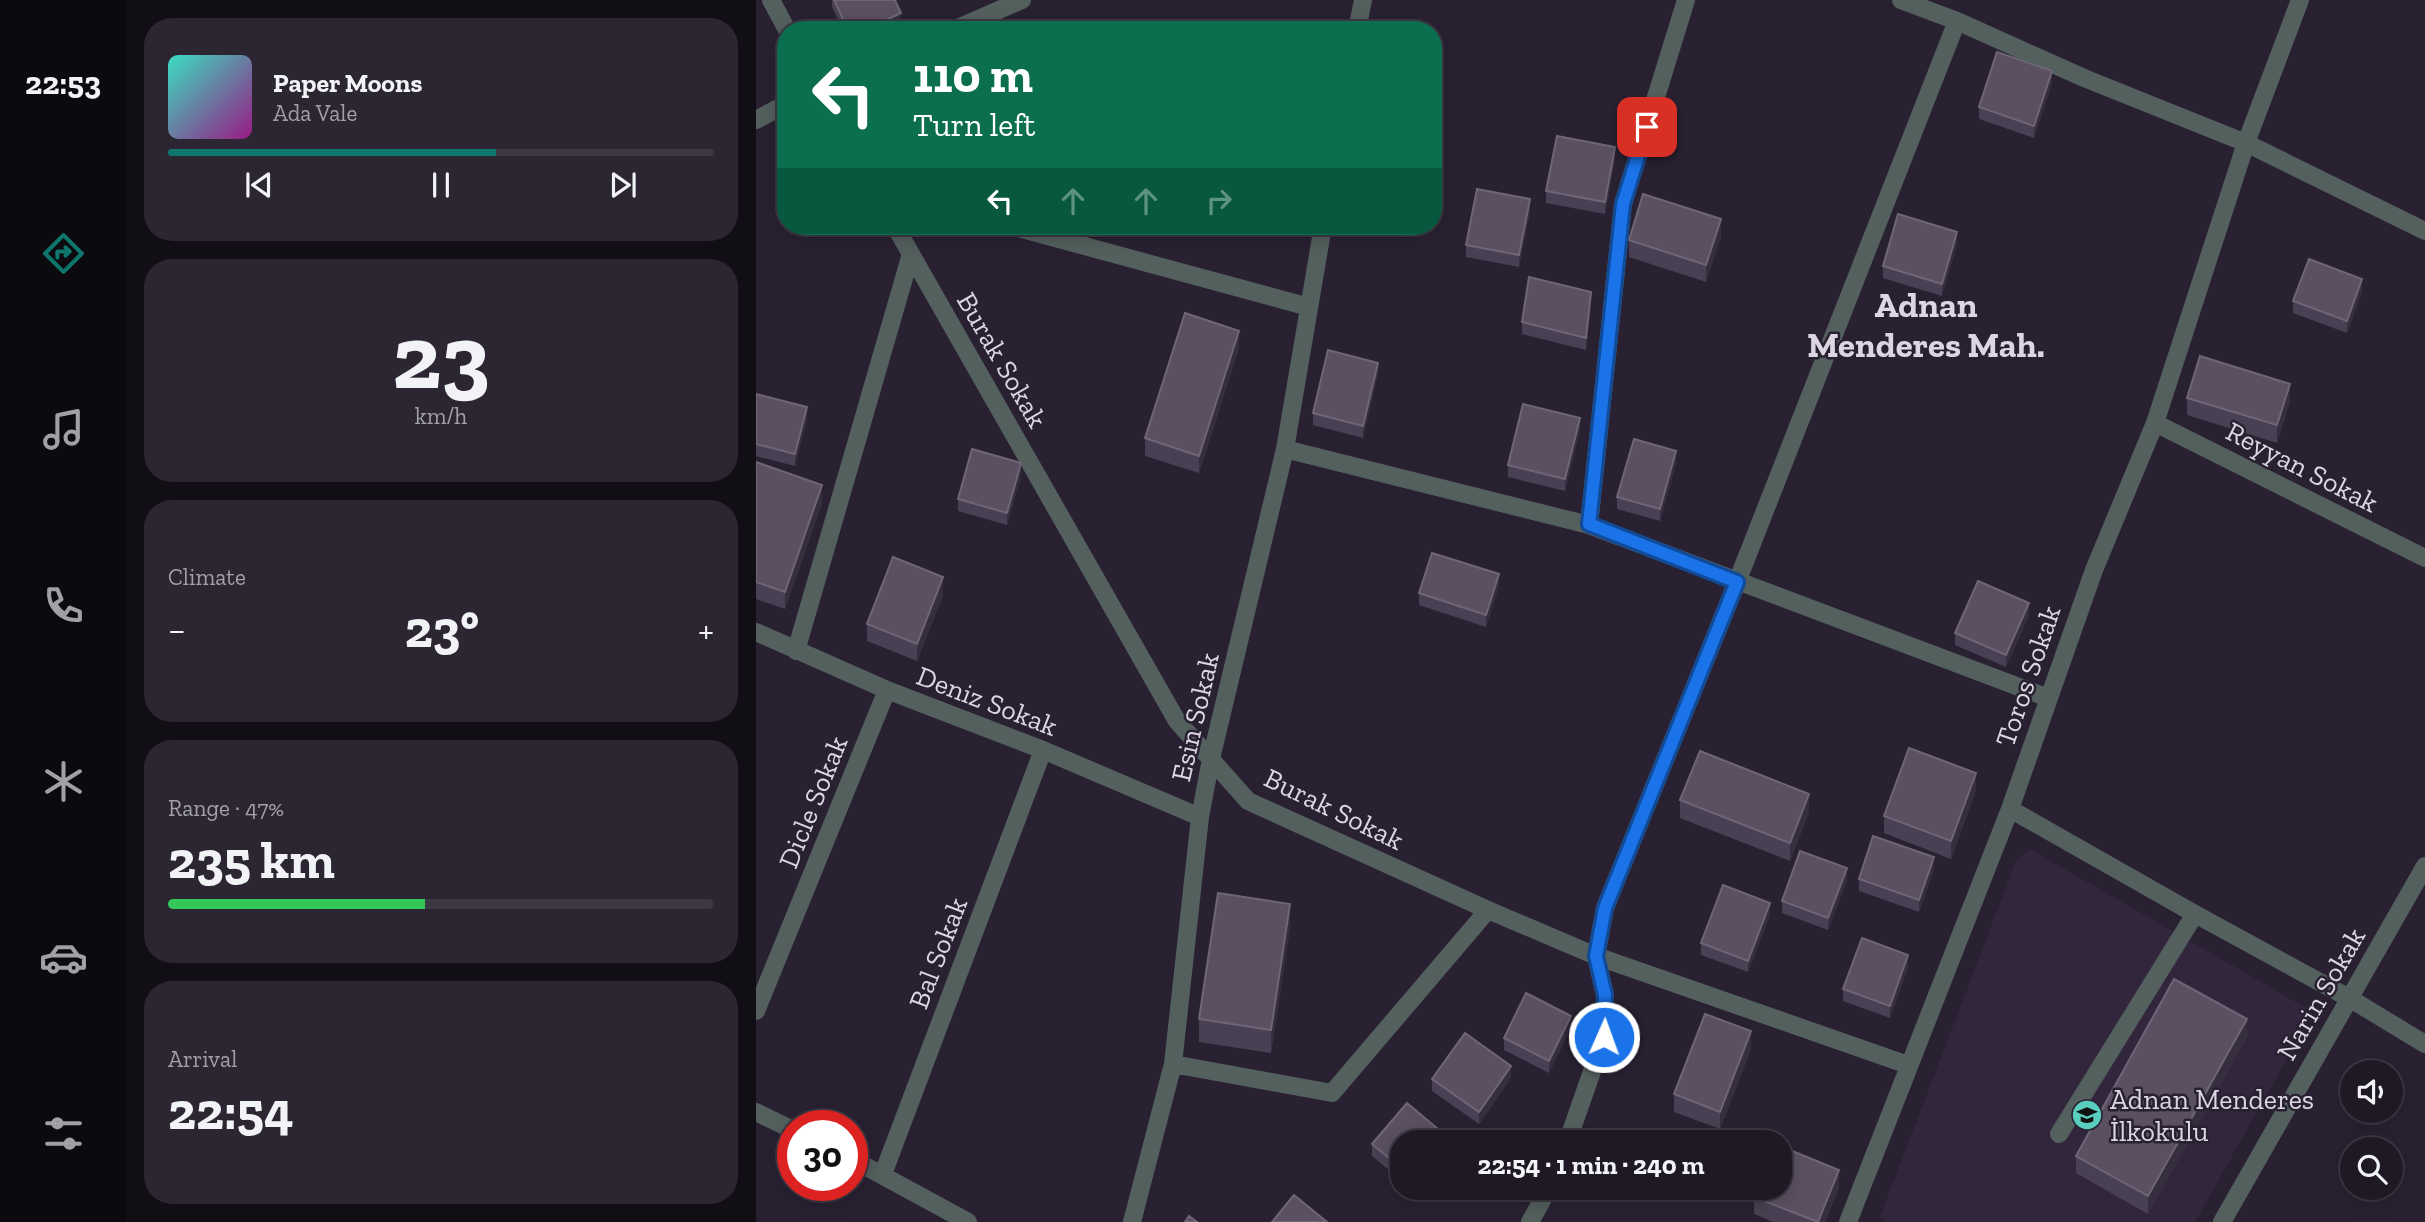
<!DOCTYPE html>
<html lang="en">
<head>
<meta charset="utf-8">
<style>
	body { margin:0; font-family:"Zilla Slab",serif; background:#2c2632; color:#f1f3f6; height:100vh; display:flex; flex-direction:column; font-size:26px; white-space:nowrap }
	* { box-sizing:border-box; margin:0 }
	p { font-size:23px; color:#a1a0a7 }
	.icon { flex:none; width:38px; height:38px; fill:none; stroke:currentColor; stroke-width:2; stroke-linecap:round; stroke-linejoin:round }
	.map { position:relative; flex:1; overflow:hidden }
	.panel { display:flex; flex-direction:column; gap:18px; padding:18px; background:#110e15; width:630px }
	.panel>* { flex:none }
	.guide { position:absolute; left:21px; top:21px; width:665px; height:214px; border-radius:28px; box-shadow:0 4px 18px #0003,0 0 0 2px #3c3843; background:#0b6e4f; color:#fff; overflow:hidden }
	.controls { position:absolute; left:1584px; top:1060px; display:grid; gap:14px }
	.controls a { display:grid; place-items:center; width:63px; height:63px; border-radius:50%; background:#1f1926; box-shadow:0 4px 18px #0003,0 0 0 2px #3c3843; font-size:35px }
	.speed { position:absolute; left:21px; top:1110px; display:flex; gap:14px; font-size:35px; font-weight:700; text-align:center }
	.speed>* { display:grid; place-content:center; width:91px; height:91px; border-radius:50%; background:#1f1926; box-shadow:0 4px 18px #0003,0 0 0 2px #3c3843; line-height:1 }
	.speed .limit { border:10px solid #d22; background:#fff; color:#111 }
	.pin { position:absolute; display:grid; place-items:center; width:60px; height:60px; color:#fff; margin:-30px; border-radius:14px; box-shadow:0 4px 10px #0006 }
	.me { position:absolute; width:77px; margin:-38px; rotate:2deg; stroke-linejoin:round; filter:drop-shadow(0 0 5px #0008) }
	.turn { display:flex; align-items:center; gap:24px; height:147px; padding:0 21px; font-size:32px }
	.turn .icon { width:91px; height:91px; stroke-width:2.5 }
	.turn b { display:block; font-size:49px; line-height:60px }
	.lanes { display:flex; align-items:center; height:66px; padding:0 21px; background:#0003; justify-content:center; gap:35px; direction:ltr }
	.lanes .off { opacity:.35 }
	.big { font-size:52px; font-weight:800; line-height:1.1 }
	.panel .card { flex:1; display:flex; flex-direction:column; justify-content:center; gap:10px; min-width:0; padding:0 24px; border-radius:28px; background:#2c2632 }
	.panel .dial { align-items:center; gap:0 }
	.dial b { font-size:91px; line-height:1 }
	.song { display:flex; align-items:center; gap:21px }
	.cover { width:84px; height:84px; border-radius:10px; background:linear-gradient(135deg,hsl(170 70% 55%),hsl(310 70% 35%)) }
	.played { height:7px; border-radius:4px; background:linear-gradient(90deg,#0f766e 60%,#3c3843 60%) }
	.keys { display:flex; justify-content:space-around; direction:ltr }
	.heat { display:flex; justify-content:space-between; align-items:center; font-size:38px; direction:ltr }
	.charge { height:10px; border-radius:5px; background:linear-gradient(90deg,#34c759 47%,#3c3843 0) }
	.trip { position:absolute; left:634px; top:1130px; width:402px; height:70px; border-radius:28px; background:#1f1926; box-shadow:0 4px 18px #0003,0 0 0 2px #3c3843; font-weight:800; line-height:70px; text-align:center }
	main { display:flex; flex:1; min-height:0 }
	.menu { display:flex; flex-direction:column; width:126px; justify-content:space-around; align-items:center; background:#0c0a0f; color:#a1a0a7 }
	.menu .icon { width:49px; height:49px }
	.menu .selected { color:#0f766e }
	.menu b { font-size:32px; color:#f1f3f6 }
	.map>svg:first-child { display:block }
</style>
</head>
<body>
<main>
<nav class="menu">
<b>22:53</b>
<svg class="icon selected" aria-label="directions" viewBox="0 0 24 24"><path d="M12 3l9 9-9 9-9-9zM9 14v-3h6M13 9l2 2-2 2"/></svg>
<svg class="icon" aria-label="music" viewBox="0 0 24 24"><path d="M9 18V5l10-2v13"/><circle cx="6" cy="18" r="3"/><circle cx="16" cy="16" r="3"/></svg>
<svg class="icon" aria-label="phone" viewBox="0 0 24 24"><path d="M5 4h4l2 5-3 2q2 4 5 5l2-3 5 2v4C11 20 4 13 5 4z"/></svg>
<svg class="icon" aria-label="climate" viewBox="0 0 24 24"><path d="M12 3v18M4 7l16 10M4 17L20 7"/></svg>
<svg class="icon" aria-label="car" viewBox="0 0 24 24"><path d="M5 17H2v-5l4-1 3-4h7l3 4 3 1v5h-3M9 17h6M6 11h13"/><circle cx="7" cy="17" r="2"/><circle cx="17" cy="17" r="2"/></svg>
<svg class="icon" aria-label="filters" viewBox="0 0 24 24"><path d="M4 7h16M4 17h16"/><circle cx="9" cy="7" r="2"/><circle cx="15" cy="17" r="2"/></svg>
</nav>
<section class="panel">
<div class="card">
<div class="song"><i class="cover"></i><div><b>Paper Moons</b><p>Ada Vale</p></div></div>
<div class="played"></div>
<div class="keys"><svg class="icon" aria-label="previous" viewBox="0 0 24 24"><path d="M18 5L8 12l10 7zM5 5v14"/></svg><svg class="icon" aria-label="pause" viewBox="0 0 24 24"><path d="M8 5v14M16 5v14"/></svg><svg class="icon" aria-label="next" viewBox="0 0 24 24"><path d="M6 5l10 7-10 7zM19 5v14"/></svg></div>
</div>
<div class="card dial"><b>23</b><p>km/h</p></div>
<div class="card"><p>Climate</p>
<div class="heat"><a>−</a><b class="big">23°</b><a>+</a></div>
</div>
<div class="card"><p>Range · 47%</p><b class="big">235 km</b><div class="charge"></div></div>
<div class="card"><p>Arrival</p><b class="big">22:54</b></div>
</section>
<div class="map">
<svg width="1669" height="1222" viewBox="0 0 1669 1222">
	<rect width="100%" height="100%" fill="#292132"/>
	<path fill="#32263d" d="M 1274,849 L 1557,1012 L 1439,1222 L 1132,1222 L 1124,1217 L 1261,859 Z"/>
	<g fill="none" stroke-linecap="round" stroke-linejoin="round">
		<path stroke="#54605e" stroke-width="18" d="M 15,0 L 31,30
			M 1145,0 L 1201,21 L 1328,78 L 1490,143 L 1669,231
			M 197,30 L 266,0
			M 601,30 L 607,0
			M 0,120 L 30,104
			M 139,226 L 421,721 L 492,801 L 732,910 L 840,956 L 1152,1065
			M 255,226 L 553,307
			M 1399,423 L 1669,558
			M 529,449 L 833,525 L 1292,698
			M 833,525 L 867,204 L 930,0
			M 0,632 L 131,690 L 287,750 L 444,817
			M 40,651 L 155,254
			M 1254,809 L 1439,914 L 1593,998 L 1669,1044
			M 0,1011 L 131,690
			M 417,1064 L 576,1093 L 732,910
			M 0,1112 L 37,1130
			M 1303,1134 L 1439,914
			M 811,1143 L 848,1037 L 849,995 L 840,956 L 849,908 L 981,582 L 1201,21
			M 96,1159 L 212,1222
			M 127,1174 L 287,750
			M 376,1222 L 417,1064 L 444,817 L 455,759 L 529,449 L 567,226
			M 774,1222 L 793,1188
			M 1092,1222 L 1254,809 L 1338,570 L 1399,423 L 1490,143 L 1544,0
			M 1466,1222 L 1669,866"/>
	</g>
	<path fill="#4a4053" d="M 76,0 L 139,0 L 145,25 L 134,30 L 87,30 L 76,7 Z
		M 1296,83 L 1278,138 L 1223,119 L 1223,107 Z
		M 859,159 L 849,214 L 790,203 L 790,191 Z
		M 774,211 L 763,267 L 710,257 L 710,245 Z
		M 965,237 L 950,282 L 873,257 L 873,240 Z
		M 1201,244 L 1186,296 L 1127,278 L 1127,266 Z
		M 1606,291 L 1591,333 L 1537,313 L 1537,301 Z
		M 835,304 L 830,350 L 766,334 L 766,322 Z
		M 483,348 L 443,473 L 389,456 L 389,438 Z
		M 622,374 L 607,438 L 557,425 L 557,413 Z
		M 0,394 L 51,419 L 39,466 L 0,456 Z
		M 1431,398 L 1534,401 L 1521,443 L 1431,415 Z
		M 824,430 L 809,491 L 752,477 L 752,465 Z
		M 0,462 L 66,503 L 29,609 L 0,599 Z
		M 920,463 L 904,521 L 861,509 L 861,497 Z
		M 265,475 L 251,525 L 202,511 L 202,499 Z
		M 743,586 L 730,627 L 663,605 L 663,593 Z
		M 187,595 L 161,661 L 111,641 L 111,624 Z
		M 1273,615 L 1250,667 L 1199,645 L 1199,633 Z
		M 1220,790 L 1195,859 L 1128,833 L 1128,816 Z
		M 924,800 L 1053,812 L 1034,861 L 924,818 Z
		M 1178,869 L 1163,912 L 1103,891 L 1103,879 Z
		M 1091,880 L 1072,930 L 1026,913 L 1026,901 Z
		M 1014,915 L 992,972 L 945,955 L 945,943 Z
		M 534,927 L 515,1053 L 443,1042 L 443,1019 Z
		M 1152,967 L 1134,1018 L 1087,1001 L 1087,989 Z
		M 815,1027 L 793,1073 L 748,1050 L 748,1038 Z
		M 1491,1037 L 1392,1214 L 1320,1173 L 1320,1156 Z
		M 995,1049 L 964,1129 L 918,1112 L 918,1094 Z
		M 755,1078 L 723,1124 L 676,1091 L 676,1079 Z
		M 651,1103 L 695,1140 L 695,1143 L 646,1143 L 646,1181 L 616,1156 L 616,1144 Z
		M 1083,1187 L 1069,1222 L 1017,1222 L 998,1214 L 998,1197 Z"/>
	<path fill="#362d3f" d="M 145,13 L 145,25 L 134,30 L 109,30 Z
		M 1296,71 L 1296,83 L 1278,138 L 1278,126 Z
		M 859,147 L 859,159 L 849,214 L 849,202 Z
		M 774,199 L 774,211 L 763,267 L 763,255 Z
		M 965,219 L 965,237 L 950,282 L 950,265 Z
		M 1201,232 L 1201,244 L 1186,296 L 1186,284 Z
		M 1606,279 L 1606,291 L 1591,333 L 1591,321 Z
		M 835,292 L 835,304 L 830,350 L 830,338 Z
		M 483,331 L 483,348 L 443,473 L 443,456 Z
		M 622,363 L 622,374 L 607,438 L 607,426 Z
		M 1534,384 L 1534,401 L 1521,443 L 1521,425 Z
		M 51,407 L 51,419 L 39,466 L 39,454 Z
		M 824,418 L 824,430 L 809,491 L 809,479 Z
		M 920,451 L 920,463 L 904,521 L 904,509 Z
		M 265,463 L 265,475 L 251,525 L 251,513 Z
		M 66,485 L 66,503 L 29,609 L 29,592 Z
		M 743,574 L 743,586 L 730,627 L 730,615 Z
		M 187,577 L 187,595 L 161,661 L 161,644 Z
		M 1273,603 L 1273,615 L 1250,667 L 1250,655 Z
		M 1220,773 L 1220,790 L 1195,859 L 1195,841 Z
		M 1053,794 L 1053,812 L 1034,861 L 1034,843 Z
		M 1178,857 L 1178,869 L 1163,912 L 1163,900 Z
		M 1091,868 L 1091,880 L 1072,930 L 1072,918 Z
		M 1014,903 L 1014,915 L 992,972 L 992,961 Z
		M 534,904 L 534,927 L 515,1053 L 515,1030 Z
		M 1152,955 L 1152,967 L 1134,1018 L 1134,1006 Z
		M 815,1016 L 815,1027 L 793,1073 L 793,1061 Z
		M 1491,1019 L 1491,1037 L 1392,1214 L 1392,1196 Z
		M 995,1031 L 995,1049 L 964,1129 L 964,1112 Z
		M 755,1066 L 755,1078 L 723,1124 L 723,1112 Z
		M 1083,1170 L 1083,1187 L 1069,1222 L 1062,1222 Z"/>
	<path fill="#5a5062" stroke="#6e6576" stroke-width="2" d="M 78,0 L 139,0 L 145,13 L 109,30 L 92,30 Z
		M 1241,52 L 1296,71 L 1278,126 L 1223,107 Z
		M 801,136 L 859,147 L 849,202 L 790,191 Z
		M 721,189 L 774,199 L 763,255 L 710,245 Z
		M 887,194 L 965,219 L 950,265 L 873,240 Z
		M 1142,214 L 1201,232 L 1186,284 L 1127,266 Z
		M 1553,259 L 1606,279 L 1591,321 L 1537,301 Z
		M 773,277 L 835,292 L 830,338 L 766,322 Z
		M 429,313 L 483,331 L 443,456 L 389,438 Z
		M 572,350 L 622,363 L 607,426 L 557,413 Z
		M 1444,356 L 1534,384 L 1521,425 L 1431,398 Z
		M 0,394 L 51,407 L 39,454 L 0,444 Z
		M 767,404 L 824,418 L 809,479 L 752,465 Z
		M 878,439 L 920,451 L 904,509 L 861,497 Z
		M 216,449 L 265,463 L 251,513 L 202,499 Z
		M 0,462 L 66,485 L 29,592 L 0,582 Z
		M 676,553 L 743,574 L 730,615 L 663,593 Z
		M 137,557 L 187,577 L 161,644 L 111,624 Z
		M 1222,581 L 1273,603 L 1250,655 L 1199,633 Z
		M 1153,748 L 1220,773 L 1195,841 L 1128,816 Z
		M 944,751 L 1053,794 L 1034,843 L 924,800 Z
		M 1117,836 L 1178,857 L 1163,900 L 1103,879 Z
		M 1044,851 L 1091,868 L 1072,918 L 1026,901 Z
		M 967,885 L 1014,903 L 992,961 L 945,943 Z
		M 462,893 L 534,904 L 515,1030 L 443,1019 Z
		M 1106,938 L 1152,955 L 1134,1006 L 1087,989 Z
		M 1418,979 L 1491,1019 L 1392,1196 L 1320,1156 Z
		M 770,993 L 815,1016 L 793,1061 L 748,1038 Z
		M 949,1014 L 995,1031 L 964,1112 L 918,1094 Z
		M 709,1033 L 755,1066 L 723,1112 L 676,1079 Z
		M 651,1103 L 695,1140 L 692,1143 L 646,1143 L 646,1169 L 616,1144 Z
		M 1024,1146 L 1083,1170 L 1062,1222 L 998,1197 L 1001,1188 L 1024,1188 Z
		M 538,1195 L 571,1222 L 516,1222 Z
		M 433,1216 L 441,1222 L 429,1222 Z"/>
	<g fill="none" stroke-linecap="round" stroke-linejoin="round">
		<g stroke="#114b97" stroke-width="18">
			<path id="route" d="M 848,1037 L 849,995 L 840,956 L 849,908 L 981,582 L 833,524 L 867,204 L 891,127"/>
		</g>
		<use href="#route" stroke="#1a73e8" stroke-width="12"/>
	</g>
	<defs>
		<g id="school-disc" transform="scale(1.575)"><circle r="9.5" fill="#59cebe" stroke="#292132"/><path d="M0-5L7-2L0 1L-7-2ZM-4 1L0 2.5L4 1V4Q0 6-4 4Z" fill="#111"/></g>
	</defs>
	<g fill-rule="evenodd">
		<use href="#school-disc" x="1331" y="1115"/>
	</g>
	<g text-anchor="middle" dominant-baseline="central" stroke-width="5" stroke-linejoin="round" paint-order="stroke">
		<g font-size="28" fill="#dbd6e1" stroke="#292132">
			<text transform="translate(246 360) rotate(60)">Burak Sokak</text>
			<text transform="translate(1546 467) rotate(27)">Reyyan Sokak</text>
			<text transform="translate(1272 676) rotate(-71)">Toros Sokak</text>
			<text transform="translate(231 701) rotate(21)">Deniz Sokak</text>
			<text transform="translate(439 717) rotate(-77)">Esin Sokak</text>
			<text transform="translate(57 802) rotate(-68)">Dicle Sokak</text>
			<text transform="translate(578 809) rotate(26)">Burak Sokak</text>
			<text transform="translate(182 953) rotate(-69)">Bal Sokak</text>
			<text transform="translate(1565 994) rotate(-60)">Narin Sokak</text>
		</g>
		<g font-size="28" fill="#dbd6e1" stroke="#292132" text-anchor="start">
			<text x="1354" y="1099">Adnan Menderes<tspan x="1354" dy="32">İlkokulu</tspan></text>
		</g>
		<g font-size="35" font-weight="bold" fill="#dbd6e1" stroke="#292132">
			<text x="1170" y="305">Adnan<tspan x="1170" dy="40">Menderes Mah.</tspan></text>
		</g>
	</g>
</svg>
<div class="controls">
<a><svg class="icon" aria-label="sound" viewBox="0 0 24 24"><path d="M4 9h4l5-4v14l-5-4H4zM17 9q2 3 0 6"/></svg></a>
<a><svg class="icon" aria-label="search" viewBox="0 0 24 24"><circle cx="10" cy="10" r="6"/><path d="M15 15l6 6"/></svg></a>
</div>
<div class="speed"><div class="limit">30</div></div>
<div class="pin" style="left:891px;top:127px;background:#d93025"><svg class="icon" aria-label="arrive" viewBox="0 0 24 24"><path d="M6 21V4h12l-3 4 3 4H6"/></svg></div>
<svg class="me" style="left:848px;top:1037px" viewBox="-20 -20 40 40"><circle r="17" fill="#1a73e8" stroke="#fff" stroke-width="3"/><path d="M0-11L8 9 0 5-8 9z" fill="#fff"/></svg>
<div class="trip">22:54 · 1 min · 240 m</div>
<div class="guide">
<div class="turn"><svg class="icon" aria-label="left" viewBox="0 0 24 24"><path d="M17 20v-9H6M10 6l-5 5 5 5"/></svg><div><b>110 m</b>Turn left</div></div>
<div class="lanes"><svg class="icon" aria-label="left" viewBox="0 0 24 24"><path d="M17 20v-9H6M10 6l-5 5 5 5"/></svg><svg class="icon off" aria-label="ahead" viewBox="0 0 24 24"><path d="M12 20V5M6 11l6-6 6 6"/></svg><svg class="icon off" aria-label="ahead" viewBox="0 0 24 24"><path d="M12 20V5M6 11l6-6 6 6"/></svg><svg class="icon off" aria-label="right" viewBox="0 0 24 24"><path d="M7 20v-9h11M14 6l5 5-5 5"/></svg></div>
</div>
</div>
</main>
</body>
</html>
